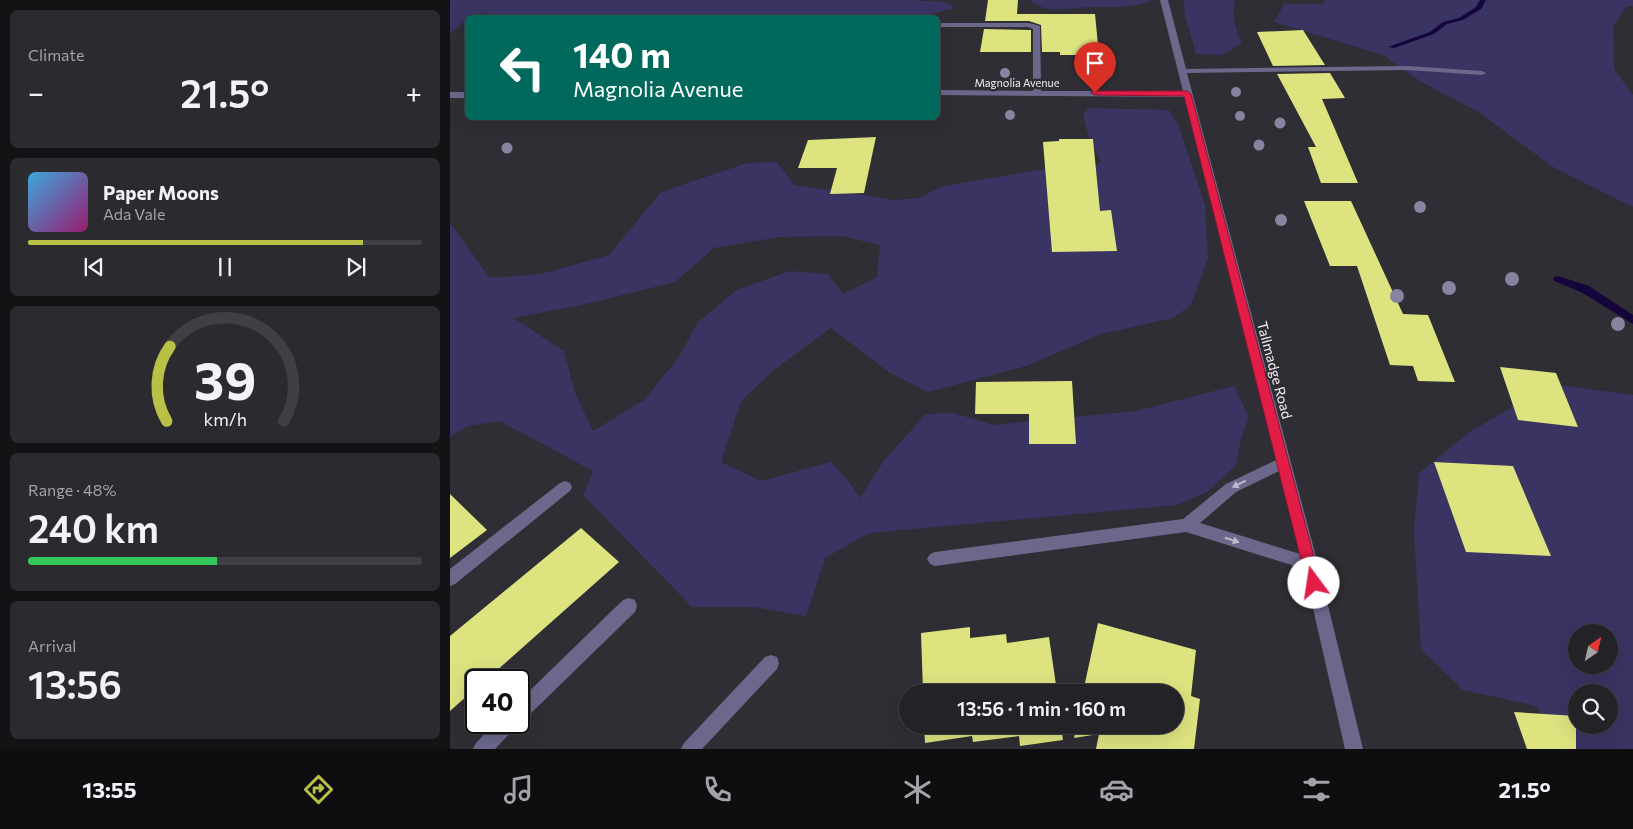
<!DOCTYPE html>
<html lang="en">
<head>
<meta charset="utf-8">
<style>
	body { margin:0; font-family:Commissioner,sans-serif; background:#2a2a2f; color:#f1f3f6; height:100vh; display:flex; flex-direction:column; font-size:19px; white-space:nowrap }
	* { box-sizing:border-box; margin:0 }
	p { font-size:16px; color:#a2a4a7 }
	.icon { flex:none; width:28px; height:28px; fill:none; stroke:currentColor; stroke-width:2; stroke-linecap:round; stroke-linejoin:round }
	.map { position:relative; flex:1; overflow:hidden }
	.sheet { display:flex; flex-direction:column; gap:10px; padding:10px; background:#131315; width:450px }
	.sheet>* { flex:none }
	.banner { position:absolute; left:15px; top:15px; width:475px; height:105px; border-radius:8px; box-shadow:0 5px 20px #0002,0 0 0 1px #3f3f44; background:#00695c; color:#fff; overflow:hidden }
	.needle { width:32px; rotate:34deg }
	.tools { position:absolute; left:1118px; top:624px; display:grid; gap:10px }
	.tools a { display:grid; place-items:center; width:50px; height:50px; border-radius:50%; background:#222227; box-shadow:0 5px 20px #0002,0 0 0 1px #3f3f44; font-size:25px }
	.speed { position:absolute; left:15px; top:669px; display:flex; gap:10px; font-size:25px; font-weight:700; text-align:center }
	.speed>* { display:grid; place-content:center; width:65px; height:65px; border-radius:50%; background:#222227; box-shadow:0 5px 20px #0002,0 0 0 1px #3f3f44; line-height:1 }
	.speed .limit { border:2px solid #111; border-radius:8px; background:#fff; color:#111 }
	.pin { position:absolute; display:grid; place-items:center; width:42px; height:42px; color:#fff; margin:-51px -21px; border-radius:50% 50% 50% 0; rotate:-45deg; box-shadow:0 0 5px #0007 }
	.pin .icon { rotate:45deg }
	.me { position:absolute; width:55px; margin:-28px; rotate:346deg; stroke-linejoin:round; filter:drop-shadow(0 0 4px #0008) }
	.turn { display:flex; align-items:center; gap:18px; height:105px; padding:0 25px; font-size:22px }
	.turn .icon { width:65px; height:65px; stroke-width:2.5 }
	.turn b { display:block; font-size:35px; line-height:42px }
	.big { font-size:38px; font-weight:600; line-height:1.1 }
	.sheet .widget { flex:1; display:flex; flex-direction:column; justify-content:center; gap:8px; min-width:0; padding:0 18px; border-radius:8px; background:#2a2a2f }
	.sheet .dial { align-items:center; gap:0 }
	.dial svg { height:130px; overflow:visible; fill:none; stroke:#3f3f44; stroke-width:7; stroke-linecap:round; text-anchor:middle }
	.dial text { fill:#f1f3f6; stroke:none }
	.song { display:flex; align-items:center; gap:15px }
	.cover { width:60px; height:60px; border-radius:8px; background:linear-gradient(135deg,hsl(200 70% 55%),hsl(320 70% 35%)) }
	.played { height:5px; border-radius:2px; background:linear-gradient(90deg,#bac045 85%,#3f3f44 85%) }
	.keys { display:flex; justify-content:space-around; direction:ltr }
	.heat { display:flex; justify-content:space-between; align-items:center; font-size:28px; direction:ltr }
	.charge { height:8px; border-radius:4px; background:linear-gradient(90deg,#34c759 48%,#3f3f44 0) }
	.trip { position:absolute; left:449px; top:684px; width:285px; height:50px; border-radius:25px; background:#222227; box-shadow:0 5px 20px #0002,0 0 0 1px #3f3f44; font-weight:600; line-height:50px; text-align:center }
	.dock { display:flex; height:80px; justify-content:space-around; align-items:center; background:#0e0e10; color:#a2a4a7 }
	.dock .icon { width:35px; height:35px }
	.dock .on { color:#bac045 }
	.dock b { font-size:22px; color:#f1f3f6 }
	main { display:flex; flex:1; min-height:0 }
	.map>svg:first-child { display:block }
</style>
</head>
<body>
<main>
<section class="sheet">
<div class="widget"><p>Climate</p>
<div class="heat"><a>−</a><b class="big">21.5°</b><a>+</a></div>
</div>
<div class="widget">
<div class="song"><i class="cover"></i><div><b>Paper Moons</b><p>Ada Vale</p></div></div>
<div class="played"></div>
<div class="keys"><svg class="icon" aria-label="previous" viewBox="0 0 24 24"><path d="M18 5L8 12l10 7zM5 5v14"/></svg><svg class="icon" aria-label="pause" viewBox="0 0 24 24"><path d="M8 5v14M16 5v14"/></svg><svg class="icon" aria-label="next" viewBox="0 0 24 24"><path d="M6 5l10 7-10 7zM19 5v14"/></svg></div>
</div>
<div class="widget dial"><svg viewBox="0 0 100 80">
<path d="M14 69A42 42 0 1 1 86 69"/>
<path d="M14 69A42 42 0 0 1 16 23" stroke="#bac045"/>
<text x="50" y="56" font-size="32" font-weight="700">39</text>
<text x="50" y="72" font-size="11">km/h</text>
</svg></div>
<div class="widget"><p>Range · 48%</p><b class="big">240 km</b><div class="charge"></div></div>
<div class="widget"><p>Arrival</p><b class="big">13:56</b></div>
</section>
<div class="map">
<svg width="1183" height="749" viewBox="0 0 1183 749">
	<rect width="100%" height="100%" fill="#2e2e34"/>
	<path fill="#3a3463" fill-rule="evenodd" d="M 0,0 L 461,0 L 495,2 L 505,8 L 477,15 L 478,18 L 40,18 L 38,13 C 19,15 14,22 0,34 Z
		M 580,0 L 699,0 L 699,2 C 679,8 661,7 640,7 C 621,7 596,16 580,0 Z
		M 734,0 L 785,0 C 781,16 785,28 792,43 L 772,55 L 746,54 L 735,16 Z
		M 875,0 L 1183,0 L 1183,6 L 1177,6 L 1163,26 L 1164,69 L 1183,95 L 1183,207 L 1103,167 L 1030,113 L 970,81 L 933,55 L 824,22 L 834,4 L 874,4 Z
		M 638,108 L 719,110 L 729,127 L 755,205 L 758,258 L 741,305 L 723,318 L 651,334 L 576,366 L 478,392 L 439,372 L 381,328 L 324,370 L 291,401 L 271,462 L 311,481 L 381,462 L 400,483 L 410,498 L 435,459 L 476,414 L 504,413 L 543,425 L 686,411 L 784,386 L 799,417 L 791,439 L 786,465 L 757,492 L 727,505 L 419,533 L 375,558 L 356,616 L 304,607 L 242,607 L 133,495 L 143,471 L 50,421 L 18,426 L 0,437 L 0,223 L 40,278 L 91,274 L 159,255 L 211,192 L 297,163 L 327,162 L 344,185 L 445,200 L 469,198 L 493,186 L 606,167 L 630,182 L 651,161 L 639,138 L 633,115 ZM 391,236 L 430,245 L 427,277 L 393,294 L 378,274 L 340,271 L 287,290 L 248,322 L 228,358 L 194,400 L 143,431 L 125,393 L 114,351 L 63,318 L 140,303 L 225,282 L 264,248 L 329,237 Z
		M 1100,384 L 1183,395 L 1183,749 L 1110,749 L 1086,706 L 1013,690 L 971,649 L 964,531 L 969,473 L 1020,432 ZM 1126,632 L 1159,632 L 1159,665 L 1126,665 ZM 1126,692 L 1159,692 L 1159,725 L 1126,725 Z"/>
	<g fill="none" stroke-linecap="round" stroke-linejoin="round">
		<path fill="#16043d" fill-rule="evenodd" d="M 1030,0 L 1036,0 L 1031,9 L 1013,20 L 997,24 L 984,34 L 944,48 L 938,47 L 980,32 L 993,22 L 1009,18 L 1026,7 Z
			M 1108,276 L 1139,286 L 1183,315 L 1183,324 L 1131,292 L 1104,281 L 1103,279 L 1104,277 Z"/>
	</g>
	<path fill="#dde37f" d="M 538,0 L 568,0 L 567,14 L 645,14 L 649,55 L 610,55 L 610,52 L 592,52 L 591,25 L 579,21 L 535,21 Z
		M 534,29 L 581,30 L 581,52 L 530,52 Z
		M 853,30 L 875,65 L 823,66 L 807,32 Z
		M 880,73 L 895,98 L 872,99 L 908,183 L 871,183 L 858,147 L 866,147 L 827,74 Z
		M 426,137 L 414,193 L 380,194 L 387,168 L 348,168 L 358,140 Z
		M 609,139 L 643,139 L 650,211 L 661,210 L 667,251 L 602,252 L 593,142 L 609,141 Z
		M 854,201 L 901,201 L 953,314 L 978,315 L 1005,382 L 968,381 L 963,366 L 940,365 L 907,266 L 880,266 Z
		M 1050,367 L 1106,373 L 1128,427 L 1068,420 Z
		M 622,381 L 626,444 L 579,444 L 579,414 L 525,414 L 526,382 Z
		M 984,462 L 1063,466 L 1101,556 L 1016,552 Z
		M 0,494 L 37,530 L 0,558 Z
		M 131,528 L 169,562 L 36,680 L 26,680 L 26,688 L 0,711 L 0,636 Z
		M 648,623 L 746,650 L 741,696 L 750,699 L 744,749 L 646,749 L 649,734 L 624,738 L 627,725 L 725,725 L 725,692 L 633,692 Z
		M 520,627 L 520,638 L 556,634 L 557,643 L 599,637 L 607,692 L 473,692 L 471,633 Z
		M 1064,712 L 1126,716 L 1126,749 L 1077,749 Z
		M 474,725 L 611,725 L 613,740 L 570,746 L 569,736 L 523,742 L 522,736 L 475,743 Z"/>
	<g fill="none" stroke-linecap="round" stroke-linejoin="round">
		<path fill="#6b688c" fill-rule="evenodd" d="M 710,0 L 718,0 L 736,69 L 957,66 L 1032,71 L 1036,73 L 1032,75 L 957,70 L 737,73 L 868,564 L 913,749 L 895,749 L 854,569 L 736,532 L 485,566 L 480,564 L 477,559 L 480,554 L 485,552 L 733,519 L 776,484 L 826,460 L 735,97 L 488,95 L 488,90 L 583,91 L 583,29 L 578,27 L 488,27 L 488,23 L 579,23 L 590,26 L 591,91 L 733,91 ZM 829,471 L 850,554 L 750,523 L 786,492 Z
			M 0,92 L 18,92 L 18,98 L 0,98 Z
			M 115,481 L 120,483 L 122,487 L 120,491 L 5,584 L 0,586 L 0,569 L 110,483 Z
			M 179,598 L 185,600 L 187,606 L 185,612 L 75,719 L 69,722 L 69,701 L 173,600 Z
			M 321,655 L 327,657 L 329,663 L 327,669 L 252,749 L 231,749 L 234,743 L 315,657 Z
			M 46,722 L 68,722 L 65,728 L 45,749 L 23,749 L 26,743 Z"/>
	</g>
	<g fill="#8684a0">
		<circle cx="555" cy="73" r="5"/>
		<circle cx="658" cy="73" r="5"/>
		<circle cx="786" cy="92" r="5"/>
		<circle cx="560" cy="115" r="5"/>
		<circle cx="790" cy="116" r="5"/>
		<circle cx="830" cy="123" r="5.5"/>
		<circle cx="809" cy="145" r="5.5"/>
		<circle cx="57" cy="148" r="5.5"/>
		<circle cx="970" cy="207" r="6"/>
		<circle cx="831" cy="220" r="6"/>
		<circle cx="1062" cy="279" r="7"/>
		<circle cx="999" cy="288" r="7"/>
		<circle cx="947" cy="296" r="7"/>
		<circle cx="1168" cy="324" r="7"/>
	</g>
	<defs><path id="oneway-solid" d="M-6-.8H1V-3.2L6.5 0L1 3.2V.8H-6Z" transform="scale(1.25)"/></defs>
	<g fill="#bcbbcb">
		<use href="#oneway-solid" transform="translate(789 484) rotate(154)"/>
		<use href="#oneway-solid" transform="translate(782 540) rotate(17)"/>
	</g>
	<path fill="#e11d48" stroke="#92132f" d="M 642,91 L 737,91 L 741,94 L 871,583 L 869,588 L 864,590 L 859,588 L 857,583 L 734,96 L 645,95 L 641,93 Z"/>
	<g text-anchor="middle" dominant-baseline="central" stroke-width="5" stroke-linejoin="round" paint-order="stroke">
		<g font-size="11" fill="#f2f2f5" stroke="#2e2e34">
			<text x="567" y="82">Magnolia Avenue</text>
		</g>
		<g font-size="14" fill="#f2f2f5" stroke="#2e2e34">
			<text transform="translate(825 370) rotate(75)">Tallmadge Road</text>
		</g>
	</g>
</svg>
<div class="tools">
<a><svg class="needle" viewBox="-14 -14 28 28"><path d="M0-13l5 13h-10z" fill="#e53935"/><path d="M0 13l5-13h-10z" fill="#a2a4a7"/></svg></a>
<a><svg class="icon" aria-label="search" viewBox="0 0 24 24"><circle cx="10" cy="10" r="6"/><path d="M15 15l6 6"/></svg></a>
</div>
<div class="speed"><div class="limit">40</div></div>
<div class="pin" style="left:645px;top:93px;background:#d93025"><svg class="icon" aria-label="arrive" viewBox="0 0 24 24"><path d="M6 21V4h12l-3 4 3 4H6"/></svg></div>
<svg class="me" style="left:864px;top:583px" viewBox="-20 -20 40 40"><circle r="19" fill="#fff"/><path d="M0-13L10 11 0 6-10 11z" fill="#e11d48"/></svg>
<div class="trip">13:56 · 1 min · 160 m</div>
<div class="banner">
<div class="turn"><svg class="icon" aria-label="left" viewBox="0 0 24 24"><path d="M17 20v-9H6M10 6l-5 5 5 5"/></svg><div><b>140 m</b>Magnolia Avenue</div></div>
</div>
</div>
</main>
<nav class="dock">
<b>13:55</b>
<svg class="icon on" aria-label="directions" viewBox="0 0 24 24"><path d="M12 3l9 9-9 9-9-9zM9 14v-3h6M13 9l2 2-2 2"/></svg>
<svg class="icon" aria-label="music" viewBox="0 0 24 24"><path d="M9 18V5l10-2v13"/><circle cx="6" cy="18" r="3"/><circle cx="16" cy="16" r="3"/></svg>
<svg class="icon" aria-label="phone" viewBox="0 0 24 24"><path d="M5 4h4l2 5-3 2q2 4 5 5l2-3 5 2v4C11 20 4 13 5 4z"/></svg>
<svg class="icon" aria-label="climate" viewBox="0 0 24 24"><path d="M12 3v18M4 7l16 10M4 17L20 7"/></svg>
<svg class="icon" aria-label="car" viewBox="0 0 24 24"><path d="M5 17H2v-5l4-1 3-4h7l3 4 3 1v5h-3M9 17h6M6 11h13"/><circle cx="7" cy="17" r="2"/><circle cx="17" cy="17" r="2"/></svg>
<svg class="icon" aria-label="filters" viewBox="0 0 24 24"><path d="M4 7h16M4 17h16"/><circle cx="9" cy="7" r="2"/><circle cx="15" cy="17" r="2"/></svg>
<b>21.5°</b>
</nav>
</body>
</html>
